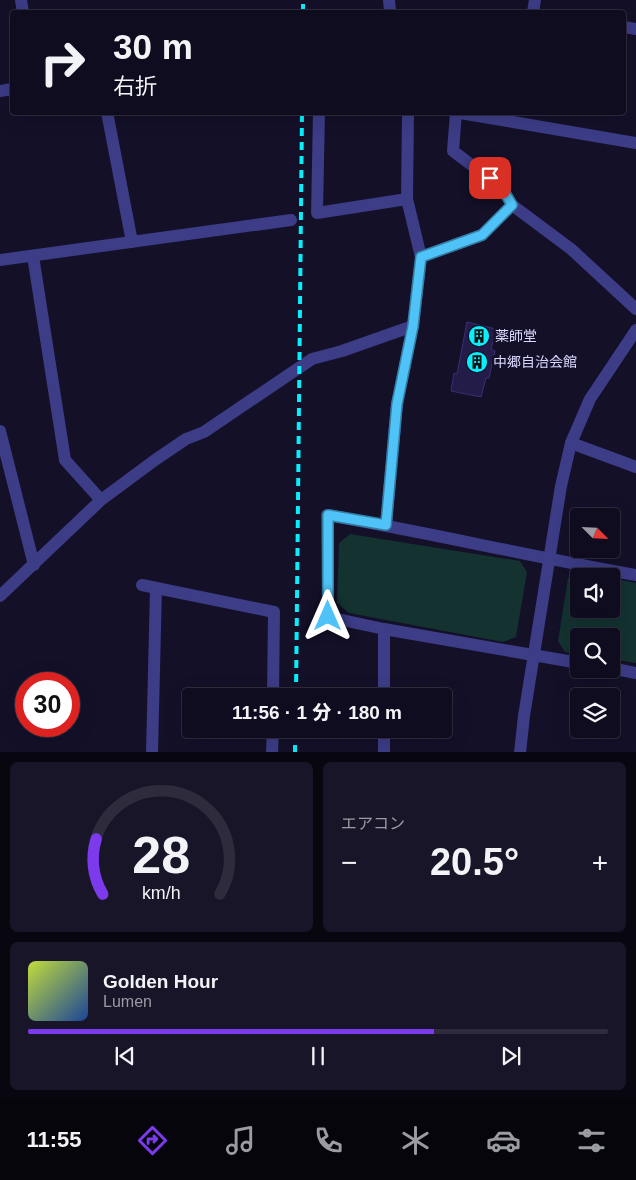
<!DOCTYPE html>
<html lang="ja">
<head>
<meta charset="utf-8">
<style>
	body { margin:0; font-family:Arial,"Noto Sans JP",sans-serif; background:#171527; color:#f1f3f6; height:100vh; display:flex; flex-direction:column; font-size:19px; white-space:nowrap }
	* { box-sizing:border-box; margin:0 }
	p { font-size:16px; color:#9b9ba4 }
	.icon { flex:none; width:28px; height:28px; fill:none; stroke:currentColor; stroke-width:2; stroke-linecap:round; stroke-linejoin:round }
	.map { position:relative; height:752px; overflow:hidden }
	.panel { display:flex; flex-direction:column; gap:10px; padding:10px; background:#080710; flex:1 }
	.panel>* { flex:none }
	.guide { position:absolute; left:10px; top:10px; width:616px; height:105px; border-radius:5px; box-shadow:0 5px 20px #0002,0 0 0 1px #2e2c3c; background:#0e0c1e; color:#f1f3f6; overflow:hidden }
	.needle { width:32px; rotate:114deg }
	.tools { position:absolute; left:570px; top:508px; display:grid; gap:10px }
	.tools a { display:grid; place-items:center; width:50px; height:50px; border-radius:5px; background:#0e0c1e; box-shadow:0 5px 20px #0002,0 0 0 1px #2e2c3c; font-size:25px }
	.speed { position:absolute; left:15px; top:672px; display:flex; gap:10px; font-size:25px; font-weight:700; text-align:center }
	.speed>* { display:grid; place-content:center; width:65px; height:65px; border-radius:50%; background:#0e0c1e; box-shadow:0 5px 20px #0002,0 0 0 1px #2e2c3c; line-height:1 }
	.speed .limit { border:8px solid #d22; background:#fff; color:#111 }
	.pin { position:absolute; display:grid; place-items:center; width:42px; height:42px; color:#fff; margin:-21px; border-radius:10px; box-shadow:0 2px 8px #0006 }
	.me { position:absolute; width:55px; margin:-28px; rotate:0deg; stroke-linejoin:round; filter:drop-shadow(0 0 4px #0008) }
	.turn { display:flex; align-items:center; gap:18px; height:105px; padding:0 20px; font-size:22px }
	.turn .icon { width:65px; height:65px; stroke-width:2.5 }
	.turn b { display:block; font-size:35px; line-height:42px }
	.big { font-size:38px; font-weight:800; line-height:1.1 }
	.panel .widget { flex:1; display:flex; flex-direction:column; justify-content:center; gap:8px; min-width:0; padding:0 18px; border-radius:8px; background:#171527 }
	.panel .dial { align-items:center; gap:0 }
	.dial svg { height:130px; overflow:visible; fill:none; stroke:#2e2c3c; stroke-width:7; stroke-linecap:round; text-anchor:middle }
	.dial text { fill:#f1f3f6; stroke:none }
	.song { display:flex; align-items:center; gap:15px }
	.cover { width:60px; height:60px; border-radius:8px; background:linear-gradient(135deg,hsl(70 70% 55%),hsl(220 70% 35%)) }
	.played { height:5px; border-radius:2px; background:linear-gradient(90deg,#7c3aed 70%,#2e2c3c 70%) }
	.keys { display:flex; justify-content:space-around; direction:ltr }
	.heat { display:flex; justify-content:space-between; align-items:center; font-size:28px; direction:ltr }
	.panel .tiles { flex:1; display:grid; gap:10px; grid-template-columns:1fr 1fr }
	.widget:last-child { grid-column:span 2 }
	.trip { position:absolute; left:182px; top:688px; width:270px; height:50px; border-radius:5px; background:#0e0c1e; box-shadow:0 5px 20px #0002,0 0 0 1px #2e2c3c; font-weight:800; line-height:50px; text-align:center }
	.menu { display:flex; height:80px; justify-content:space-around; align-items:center; background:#06050c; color:#9b9ba4 }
	.menu .icon { width:35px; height:35px }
	.menu .active { color:#7c3aed }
	.menu b { font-size:22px; color:#f1f3f6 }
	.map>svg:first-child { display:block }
</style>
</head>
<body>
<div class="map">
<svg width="636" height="753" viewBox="0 0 636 753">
	<rect width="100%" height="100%" fill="#131028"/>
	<path fill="#133230" d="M 350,534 L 520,561 L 527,572 L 516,637 L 503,642 L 349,613 L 337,603 L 339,543 Z
		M 577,572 L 600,576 L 579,576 L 579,609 L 611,609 L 611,578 L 636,583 L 636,663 L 611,659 L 611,636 L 579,636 L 579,654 L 565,652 L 558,641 L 568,578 Z"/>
	<path fill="#231c49" stroke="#392e75" d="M 467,322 L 496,329 L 491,349 L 495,351 L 489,378 L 486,378 L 481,397 L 451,391 L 454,373 L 457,374 Z"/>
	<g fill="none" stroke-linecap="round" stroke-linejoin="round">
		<path stroke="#3c3c87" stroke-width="12" d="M 21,0 L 23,12
			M 389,0 L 390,12
			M 533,12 L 535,0
			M 624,27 L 636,29
			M 0,91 L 12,89
			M 107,112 L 132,242
			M 319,112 L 317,213 L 407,199
			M 454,112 L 636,143
			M 512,205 L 571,249 L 636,309
			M 33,256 L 65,460 L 101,500
			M 421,257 L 482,235 L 512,205 L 502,188 L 453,151 L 456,113
			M 0,260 L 291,220
			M 0,431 L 34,565
			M 571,443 L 636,467
			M 386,525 L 397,404 L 413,326 L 421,257 L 407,199 L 408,112
			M 142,585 L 274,612 L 273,696
			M 0,596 L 101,500 L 155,460 L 186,439 L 204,432 L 312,359 L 342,351 L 413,326
			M 384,629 L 384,696
			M 579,663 L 384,629 L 328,617 L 327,515 C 431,533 533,557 636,575
			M 611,668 L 636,673
			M 384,729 L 384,753
			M 152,753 L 156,588
			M 272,753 L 273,729"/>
		<path stroke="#3c3c87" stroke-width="12" d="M 520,753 L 524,716 L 561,486 L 571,443 L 590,399 L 636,330"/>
		<path stroke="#05effd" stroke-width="4" stroke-dasharray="8 6" stroke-linecap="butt" d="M 303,12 L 303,0
			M 296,696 L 302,112
			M 295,753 L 295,729"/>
	</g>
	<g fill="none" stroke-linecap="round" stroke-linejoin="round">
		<g stroke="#337fa1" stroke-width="12">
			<path id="route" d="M 328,616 L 328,515 L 386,525 L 397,404 L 413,326 L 421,257 L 482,235 L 512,205 L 502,188 L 490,178"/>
		</g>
		<use href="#route" stroke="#4fc3f7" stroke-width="9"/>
	</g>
	<defs>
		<g id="building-disc" transform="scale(1.125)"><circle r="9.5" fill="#05effd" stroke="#131028"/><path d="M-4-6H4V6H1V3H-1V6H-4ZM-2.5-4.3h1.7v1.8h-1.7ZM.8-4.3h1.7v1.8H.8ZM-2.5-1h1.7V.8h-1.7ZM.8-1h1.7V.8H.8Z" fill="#111"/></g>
	</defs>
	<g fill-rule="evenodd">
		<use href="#building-disc" x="479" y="336"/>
		<use href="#building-disc" x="477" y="362"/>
	</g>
	<g text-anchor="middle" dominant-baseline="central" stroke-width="5" stroke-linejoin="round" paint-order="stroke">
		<g font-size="14" fill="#dad8ff" stroke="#131028" text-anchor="start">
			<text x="495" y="336">薬師堂</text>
			<text x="493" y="362">中郷自治会館</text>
		</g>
	</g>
</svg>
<div class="tools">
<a><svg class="needle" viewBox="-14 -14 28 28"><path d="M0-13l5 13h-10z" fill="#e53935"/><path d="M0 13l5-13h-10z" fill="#9b9ba4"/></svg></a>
<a><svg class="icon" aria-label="sound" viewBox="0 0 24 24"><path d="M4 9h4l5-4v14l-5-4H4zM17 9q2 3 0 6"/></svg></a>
<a><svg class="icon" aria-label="search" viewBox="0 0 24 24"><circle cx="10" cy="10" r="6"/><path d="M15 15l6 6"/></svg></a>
<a><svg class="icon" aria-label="layers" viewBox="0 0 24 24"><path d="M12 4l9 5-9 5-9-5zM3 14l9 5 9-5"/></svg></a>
</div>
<div class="speed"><div class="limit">30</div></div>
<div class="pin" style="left:490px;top:178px;background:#d93025"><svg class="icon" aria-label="arrive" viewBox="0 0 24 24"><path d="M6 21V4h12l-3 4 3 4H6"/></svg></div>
<svg class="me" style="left:328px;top:616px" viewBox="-20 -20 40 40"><path d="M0-17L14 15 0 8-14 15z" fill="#4fc3f7" stroke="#fff" stroke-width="4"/></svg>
<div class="trip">11:56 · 1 分 · 180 m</div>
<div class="guide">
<div class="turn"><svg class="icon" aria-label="right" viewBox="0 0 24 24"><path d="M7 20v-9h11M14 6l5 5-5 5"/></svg><div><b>30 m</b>右折</div></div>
</div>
</div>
<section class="panel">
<div class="tiles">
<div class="widget dial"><svg viewBox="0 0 100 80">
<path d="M14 69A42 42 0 1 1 86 69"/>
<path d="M14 69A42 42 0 0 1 10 35" stroke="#7c3aed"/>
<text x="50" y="56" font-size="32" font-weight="700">28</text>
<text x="50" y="72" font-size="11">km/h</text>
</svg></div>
<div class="widget"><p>エアコン</p>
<div class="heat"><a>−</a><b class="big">20.5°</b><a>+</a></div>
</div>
<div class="widget">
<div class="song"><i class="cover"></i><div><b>Golden Hour</b><p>Lumen</p></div></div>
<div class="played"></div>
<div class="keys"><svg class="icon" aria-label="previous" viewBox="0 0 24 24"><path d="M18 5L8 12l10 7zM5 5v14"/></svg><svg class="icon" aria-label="pause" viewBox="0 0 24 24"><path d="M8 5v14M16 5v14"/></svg><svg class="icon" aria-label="next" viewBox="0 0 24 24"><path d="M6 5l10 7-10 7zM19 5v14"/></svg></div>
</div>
</div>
</section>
<nav class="menu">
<b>11:55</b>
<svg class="icon active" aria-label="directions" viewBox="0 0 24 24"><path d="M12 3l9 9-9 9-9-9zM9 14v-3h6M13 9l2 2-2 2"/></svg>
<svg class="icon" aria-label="music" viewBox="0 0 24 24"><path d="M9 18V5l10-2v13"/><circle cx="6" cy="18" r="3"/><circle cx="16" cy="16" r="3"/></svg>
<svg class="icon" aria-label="phone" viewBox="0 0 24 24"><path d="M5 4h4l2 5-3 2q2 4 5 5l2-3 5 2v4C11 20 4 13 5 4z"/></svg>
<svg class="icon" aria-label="climate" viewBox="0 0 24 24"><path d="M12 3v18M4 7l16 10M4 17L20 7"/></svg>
<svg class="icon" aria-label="car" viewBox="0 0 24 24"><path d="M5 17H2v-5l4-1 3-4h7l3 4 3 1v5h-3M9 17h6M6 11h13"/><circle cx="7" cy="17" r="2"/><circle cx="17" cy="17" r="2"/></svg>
<svg class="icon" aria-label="filters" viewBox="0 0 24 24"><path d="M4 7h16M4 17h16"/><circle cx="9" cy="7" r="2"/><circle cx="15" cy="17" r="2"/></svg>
</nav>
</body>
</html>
